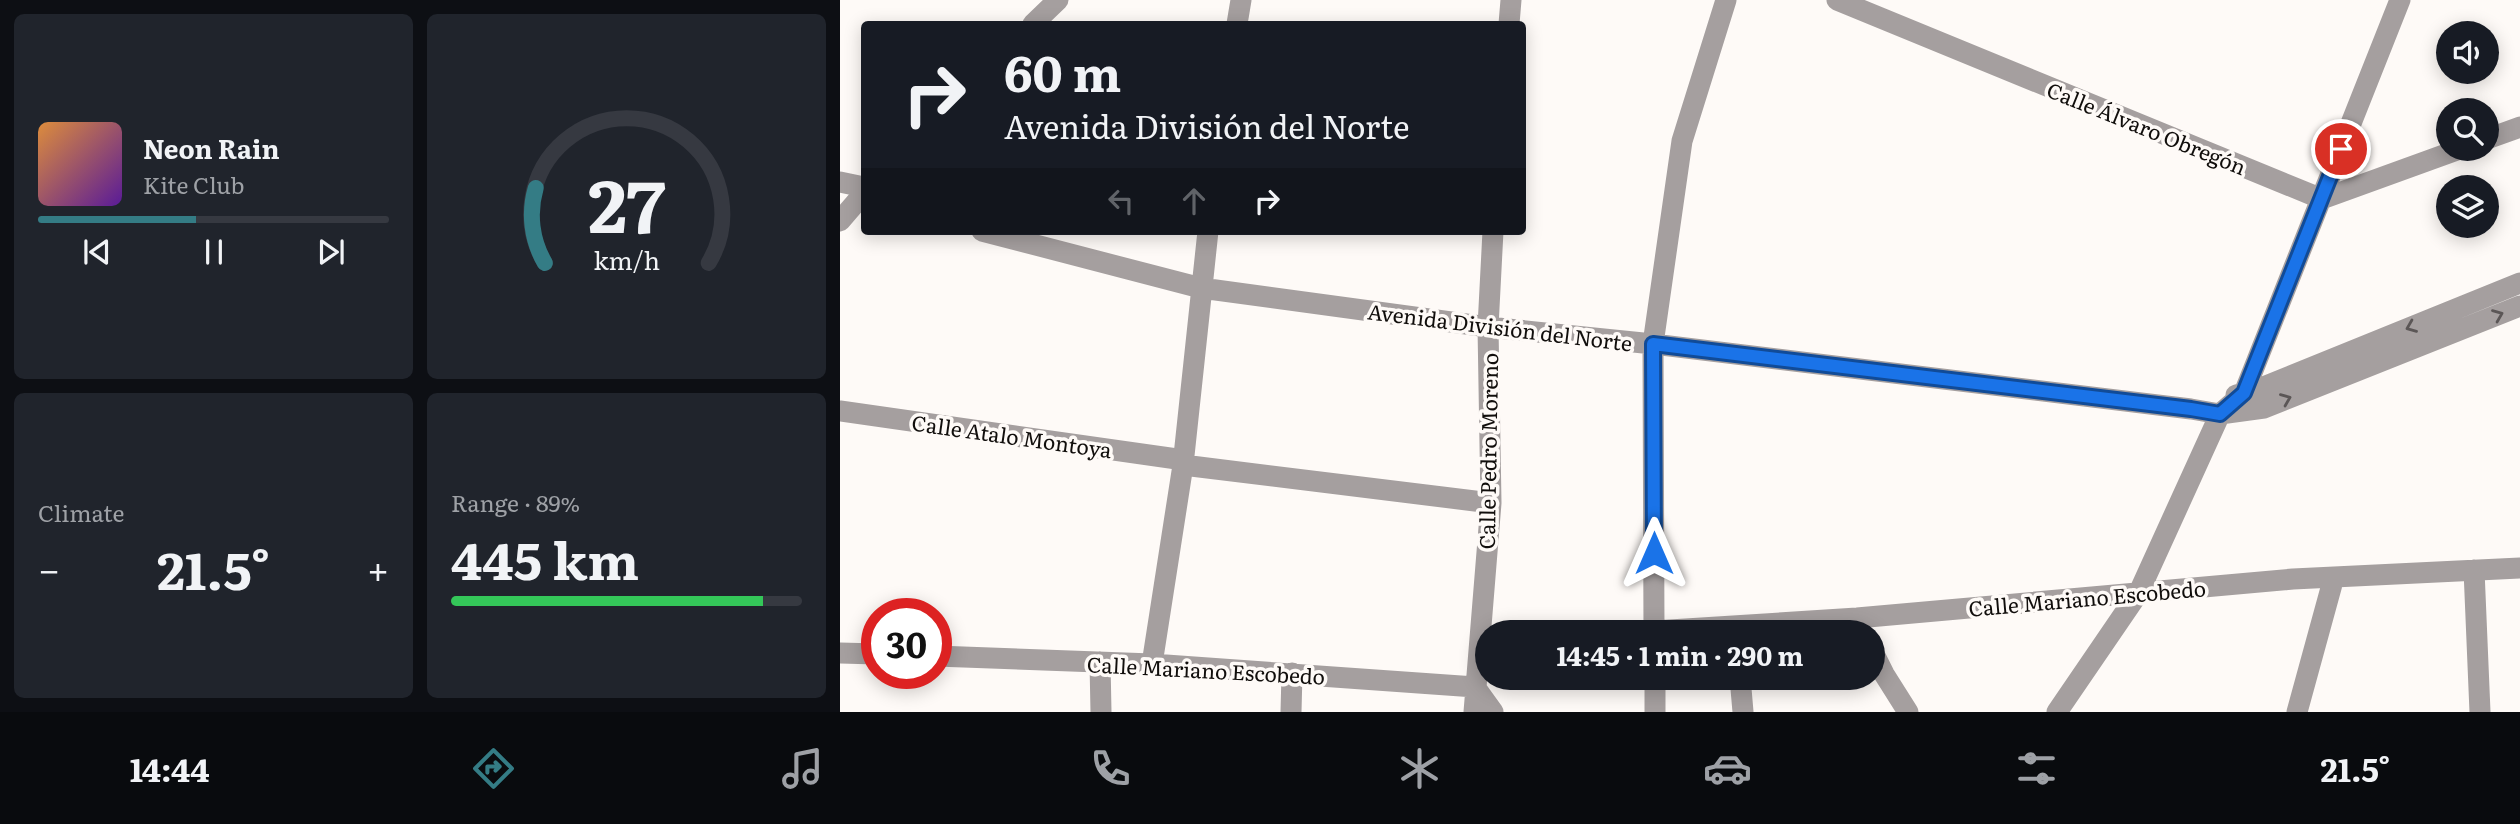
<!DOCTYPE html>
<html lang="en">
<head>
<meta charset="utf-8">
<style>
	body { margin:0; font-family:Literata,serif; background:#20242c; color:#f1f3f6; height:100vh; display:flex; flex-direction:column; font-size:26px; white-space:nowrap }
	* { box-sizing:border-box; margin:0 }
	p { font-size:23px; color:#9ea1a6 }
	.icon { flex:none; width:38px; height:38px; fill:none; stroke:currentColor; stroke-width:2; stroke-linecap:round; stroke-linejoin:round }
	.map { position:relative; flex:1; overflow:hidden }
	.drawer { display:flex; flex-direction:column; gap:14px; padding:14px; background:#0d0f14; width:840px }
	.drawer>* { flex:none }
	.guide { position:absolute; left:21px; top:21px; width:665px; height:214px; border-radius:7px; box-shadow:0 4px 18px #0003; background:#171b24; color:#f1f3f6; overflow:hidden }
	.controls { position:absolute; left:1596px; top:21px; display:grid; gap:14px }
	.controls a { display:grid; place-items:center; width:63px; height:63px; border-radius:50%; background:#171b24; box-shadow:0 4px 18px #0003; font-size:35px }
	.speed { position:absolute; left:21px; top:598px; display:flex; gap:14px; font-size:35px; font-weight:700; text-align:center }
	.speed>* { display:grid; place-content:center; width:91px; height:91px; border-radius:50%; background:#171b24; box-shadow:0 4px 18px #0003; line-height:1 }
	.speed .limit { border:10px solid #d22; background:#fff; color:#111 }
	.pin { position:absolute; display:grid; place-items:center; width:60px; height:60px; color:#fff; margin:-30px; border:4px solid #fff; border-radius:50%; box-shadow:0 2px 7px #0007 }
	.me { position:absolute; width:77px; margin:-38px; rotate:0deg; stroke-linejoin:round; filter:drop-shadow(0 0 5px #0008) }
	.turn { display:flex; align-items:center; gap:24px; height:147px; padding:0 28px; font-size:32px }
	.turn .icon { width:91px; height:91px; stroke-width:2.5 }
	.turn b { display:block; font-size:49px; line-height:60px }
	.lanes { display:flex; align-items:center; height:66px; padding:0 28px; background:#0003; justify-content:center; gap:35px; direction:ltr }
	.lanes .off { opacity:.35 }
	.big { font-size:52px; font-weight:700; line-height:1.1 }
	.drawer .tile { flex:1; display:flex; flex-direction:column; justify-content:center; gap:10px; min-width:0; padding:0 24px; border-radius:10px; background:#20242c }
	.drawer .dial { align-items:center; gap:0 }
	.dial svg { height:182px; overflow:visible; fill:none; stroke:#363941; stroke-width:7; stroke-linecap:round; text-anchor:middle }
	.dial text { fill:#f1f3f6; stroke:none }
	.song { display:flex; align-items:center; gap:21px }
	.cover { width:84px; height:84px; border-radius:10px; background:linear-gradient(135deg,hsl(30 70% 55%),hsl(270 70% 35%)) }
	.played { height:7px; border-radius:4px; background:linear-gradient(90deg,#347c85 45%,#363941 45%) }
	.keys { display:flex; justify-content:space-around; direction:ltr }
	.heat { display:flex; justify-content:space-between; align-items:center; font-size:38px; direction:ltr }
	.charge { height:10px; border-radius:5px; background:linear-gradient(90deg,#34c759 89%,#363941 0) }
	.drawer .tiles { flex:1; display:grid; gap:14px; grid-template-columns:repeat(2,1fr) }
	.trip { position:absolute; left:635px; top:620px; width:410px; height:70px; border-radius:35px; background:#171b24; box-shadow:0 4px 18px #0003; font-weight:700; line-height:70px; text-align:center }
	.menu { display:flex; height:112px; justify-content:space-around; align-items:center; background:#090b0e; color:#9ea1a6 }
	.menu .icon { width:49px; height:49px }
	.menu .current { color:#347c85 }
	.menu b { font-size:32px; color:#f1f3f6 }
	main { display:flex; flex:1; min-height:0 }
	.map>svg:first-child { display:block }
</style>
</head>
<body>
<main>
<section class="drawer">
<div class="tiles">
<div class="tile">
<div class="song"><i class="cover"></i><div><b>Neon Rain</b><p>Kite Club</p></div></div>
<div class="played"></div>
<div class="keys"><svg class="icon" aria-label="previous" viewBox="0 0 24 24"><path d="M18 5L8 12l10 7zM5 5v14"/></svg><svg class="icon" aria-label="pause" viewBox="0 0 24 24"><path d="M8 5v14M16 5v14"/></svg><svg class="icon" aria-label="next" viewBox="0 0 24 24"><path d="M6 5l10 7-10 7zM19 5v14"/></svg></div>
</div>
<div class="tile dial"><svg viewBox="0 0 100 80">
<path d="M14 69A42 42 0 1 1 86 69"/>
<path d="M14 69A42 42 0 0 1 10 36" stroke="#347c85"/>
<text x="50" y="56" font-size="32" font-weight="700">27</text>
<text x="50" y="72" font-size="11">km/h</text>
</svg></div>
<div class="tile"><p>Climate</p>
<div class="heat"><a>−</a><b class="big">21.5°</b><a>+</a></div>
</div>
<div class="tile"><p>Range · 89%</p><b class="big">445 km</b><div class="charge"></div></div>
</div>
</section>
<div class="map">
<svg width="1680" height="712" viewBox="0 0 1680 712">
	<rect width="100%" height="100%" fill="#fefaf7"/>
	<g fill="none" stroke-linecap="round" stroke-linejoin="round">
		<path stroke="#a59f9f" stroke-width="21" d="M 997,0 L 1482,199 L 1620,149
			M 193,24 L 218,0
			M 397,24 L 401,0
			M 669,24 L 671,0
			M 1647,139 L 1680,127
			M 0,182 L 24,187
			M 0,221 L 24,193
			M 142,231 L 361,288 L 648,327 L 813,344 L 1351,409 L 1380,414 L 1424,408 L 1680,306
			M 1396,395 L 1421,388 L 1680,283
			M 0,411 L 344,460
			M 343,465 L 651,503
			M 1634,570 L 1640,712
			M 814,631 L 1017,618 L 1453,579 L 1680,568
			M 814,632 L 813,344 L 842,141 L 886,0
			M 1032,650 L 1044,674 L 1068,712
			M 0,653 L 37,654
			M 96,656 L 312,664 L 635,687 L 653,712
			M 260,662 L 261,712
			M 312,664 L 343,465 L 368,231
			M 815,677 L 815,712
			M 900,677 L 903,712
			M 451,712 L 452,673
			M 634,712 L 651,503 L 648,327 L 653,231
			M 1217,712 L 1299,592 L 1380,414 L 1404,393 L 1560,0
			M 1457,712 L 1494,577"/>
	</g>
	<defs><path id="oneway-chevron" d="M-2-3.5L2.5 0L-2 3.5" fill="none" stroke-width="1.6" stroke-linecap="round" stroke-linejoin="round" transform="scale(1.75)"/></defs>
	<g stroke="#5b5656">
		<use href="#oneway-chevron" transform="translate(1658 315) rotate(-22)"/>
		<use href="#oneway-chevron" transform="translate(1571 327) rotate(158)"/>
		<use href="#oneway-chevron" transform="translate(1446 399) rotate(-22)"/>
	</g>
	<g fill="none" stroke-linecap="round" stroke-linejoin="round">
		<g stroke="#114b97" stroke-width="18">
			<path id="route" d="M 814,553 L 813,344 L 1351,409 L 1380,414 L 1404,393 L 1501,149"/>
		</g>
		<use href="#route" stroke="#1a73e8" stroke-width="12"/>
	</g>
	<g text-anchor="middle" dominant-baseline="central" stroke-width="7" stroke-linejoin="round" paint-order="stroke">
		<g font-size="21" fill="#110e0c" stroke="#fefaf7">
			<text transform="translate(1307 127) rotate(22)">Calle Álvaro Obregón</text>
			<text transform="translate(660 326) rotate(7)">Avenida División del Norte</text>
			<text transform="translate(172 435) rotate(8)">Calle Atalo Montoya</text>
			<text transform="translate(647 451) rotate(-89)">Calle Pedro Moreno</text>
			<text transform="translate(1247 597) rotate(-5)">Calle Mariano Escobedo</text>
			<text transform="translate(366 669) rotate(3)">Calle Mariano Escobedo</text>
		</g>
	</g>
</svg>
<div class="controls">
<a><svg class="icon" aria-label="sound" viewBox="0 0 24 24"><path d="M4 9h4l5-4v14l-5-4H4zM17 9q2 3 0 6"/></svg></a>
<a><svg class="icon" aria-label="search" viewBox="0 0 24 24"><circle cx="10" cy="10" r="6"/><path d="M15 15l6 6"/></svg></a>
<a><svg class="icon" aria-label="layers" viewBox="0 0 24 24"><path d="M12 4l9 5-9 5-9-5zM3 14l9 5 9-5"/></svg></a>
</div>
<div class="speed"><div class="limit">30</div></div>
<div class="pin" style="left:1501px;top:149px;background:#d93025"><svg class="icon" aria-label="arrive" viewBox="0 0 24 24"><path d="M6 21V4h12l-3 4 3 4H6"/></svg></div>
<svg class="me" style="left:814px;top:553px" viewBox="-20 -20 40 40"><path d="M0-17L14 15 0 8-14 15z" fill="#1a73e8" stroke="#fff" stroke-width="4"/></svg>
<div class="trip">14:45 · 1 min · 290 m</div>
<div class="guide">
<div class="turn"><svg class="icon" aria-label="right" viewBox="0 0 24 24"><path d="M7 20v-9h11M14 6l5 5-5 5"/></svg><div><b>60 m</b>Avenida División del Norte</div></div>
<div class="lanes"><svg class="icon off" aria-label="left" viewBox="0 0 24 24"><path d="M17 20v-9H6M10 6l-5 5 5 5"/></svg><svg class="icon off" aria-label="ahead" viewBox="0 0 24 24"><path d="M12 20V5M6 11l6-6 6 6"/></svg><svg class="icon" aria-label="right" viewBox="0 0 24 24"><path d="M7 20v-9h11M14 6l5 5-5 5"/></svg></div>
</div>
</div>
</main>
<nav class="menu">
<b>14:44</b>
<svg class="icon current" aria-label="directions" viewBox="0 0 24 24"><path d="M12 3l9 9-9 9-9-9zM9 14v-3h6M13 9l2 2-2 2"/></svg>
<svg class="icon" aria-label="music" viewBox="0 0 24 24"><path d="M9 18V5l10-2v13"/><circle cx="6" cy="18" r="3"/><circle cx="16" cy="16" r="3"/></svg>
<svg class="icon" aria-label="phone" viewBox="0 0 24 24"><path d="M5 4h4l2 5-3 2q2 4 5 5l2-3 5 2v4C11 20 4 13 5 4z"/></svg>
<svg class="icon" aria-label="climate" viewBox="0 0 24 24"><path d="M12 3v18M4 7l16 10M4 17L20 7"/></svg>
<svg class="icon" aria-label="car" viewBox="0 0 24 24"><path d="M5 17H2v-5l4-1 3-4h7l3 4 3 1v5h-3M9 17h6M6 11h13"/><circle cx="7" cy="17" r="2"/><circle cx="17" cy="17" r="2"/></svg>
<svg class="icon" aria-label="filters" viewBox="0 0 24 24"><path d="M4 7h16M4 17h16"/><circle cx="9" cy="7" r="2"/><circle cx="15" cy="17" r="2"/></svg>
<b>21.5°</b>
</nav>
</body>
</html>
